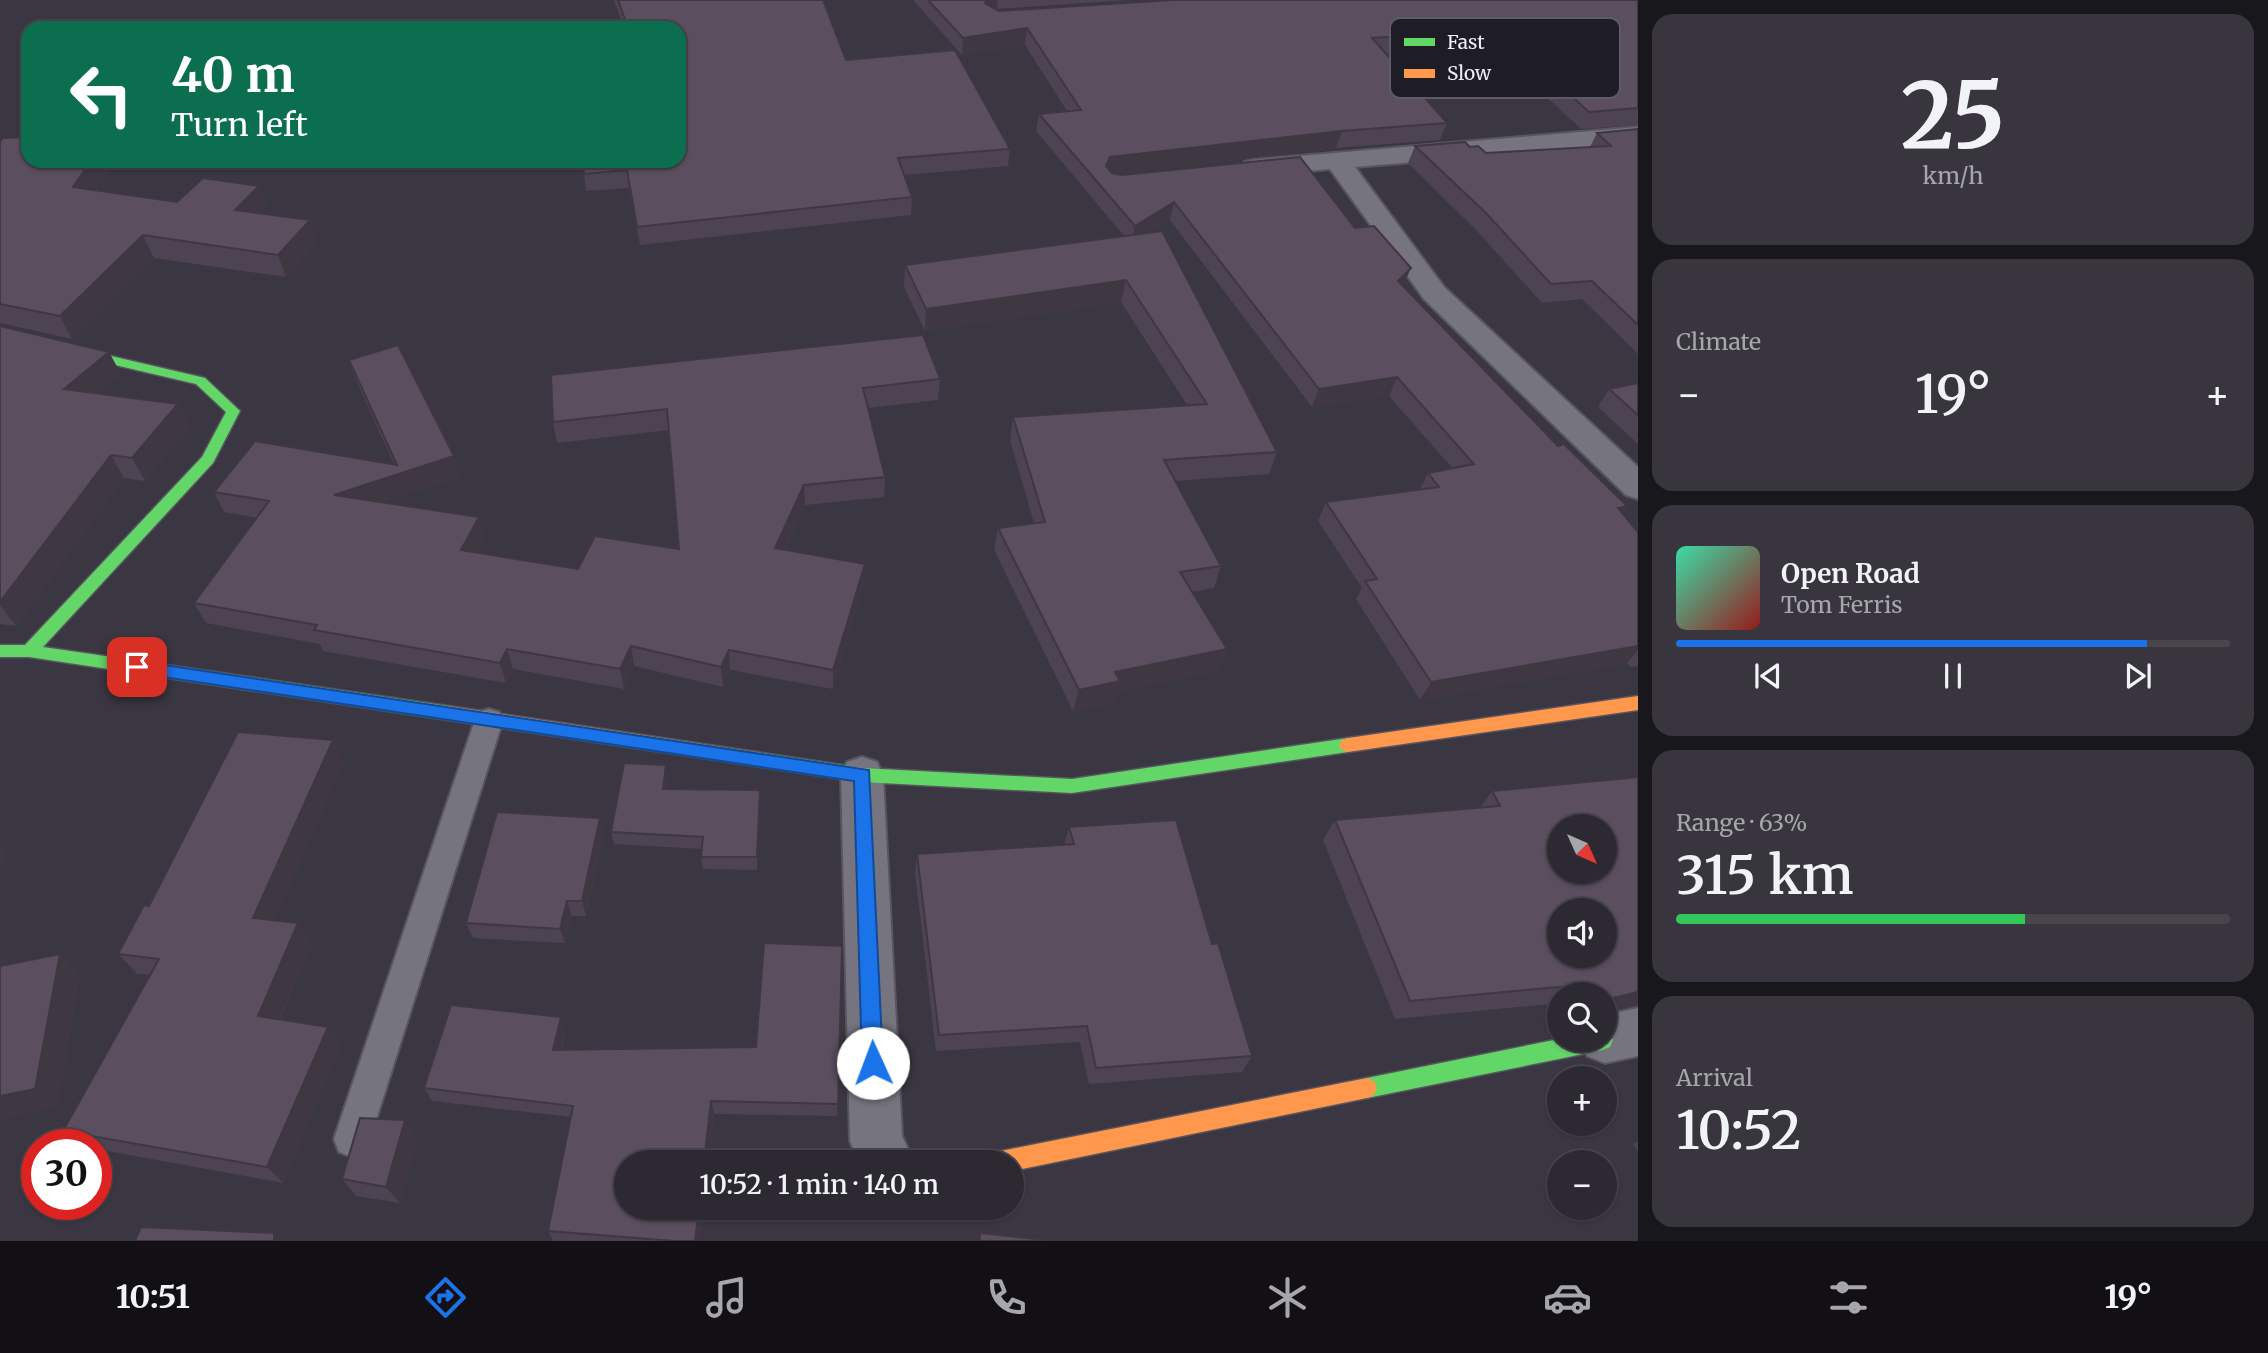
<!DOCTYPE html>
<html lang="en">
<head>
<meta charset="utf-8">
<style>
	body { margin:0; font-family:Merriweather,serif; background:#38353e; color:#f1f3f6; height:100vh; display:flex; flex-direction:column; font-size:26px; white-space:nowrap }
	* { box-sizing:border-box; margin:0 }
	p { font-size:23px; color:#a6a6ac }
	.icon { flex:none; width:38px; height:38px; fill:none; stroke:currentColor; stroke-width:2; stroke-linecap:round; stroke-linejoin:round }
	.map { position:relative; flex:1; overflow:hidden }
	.sheet { display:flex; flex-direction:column; gap:14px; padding:14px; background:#18171c; width:630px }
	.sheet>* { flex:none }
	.hud { position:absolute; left:21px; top:21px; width:665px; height:147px; border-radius:21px; box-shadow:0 2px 5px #0004,0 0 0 2px #48454d; background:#0b6e4f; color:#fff; overflow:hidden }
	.needle { width:46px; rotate:135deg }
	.fabs { position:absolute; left:1547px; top:814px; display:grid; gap:14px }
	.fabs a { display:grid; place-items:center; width:70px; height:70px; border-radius:50%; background:#2c2932; box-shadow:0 2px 5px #0004,0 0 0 2px #48454d; font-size:35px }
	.speed { position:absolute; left:21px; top:1129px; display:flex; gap:14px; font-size:35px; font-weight:700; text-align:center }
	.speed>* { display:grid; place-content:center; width:91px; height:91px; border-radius:50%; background:#2c2932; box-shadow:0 2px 5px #0004,0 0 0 2px #48454d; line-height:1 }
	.speed .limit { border:10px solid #d22; background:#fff; color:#111 }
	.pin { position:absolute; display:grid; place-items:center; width:60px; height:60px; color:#fff; margin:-30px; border-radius:14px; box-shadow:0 4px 10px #0006 }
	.me { position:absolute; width:77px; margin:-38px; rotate:358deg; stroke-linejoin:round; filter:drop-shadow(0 0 5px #0008) }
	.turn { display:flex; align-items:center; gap:24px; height:147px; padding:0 35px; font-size:32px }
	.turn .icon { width:91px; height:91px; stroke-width:2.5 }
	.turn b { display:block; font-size:49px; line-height:60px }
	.big { font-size:52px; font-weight:600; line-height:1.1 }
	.sheet .tile { flex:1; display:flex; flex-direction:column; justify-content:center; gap:10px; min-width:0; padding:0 24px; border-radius:21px; background:#38353e }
	.sheet .dial { align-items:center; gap:0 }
	.dial b { font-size:91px; line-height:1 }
	.song { display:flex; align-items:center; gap:21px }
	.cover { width:84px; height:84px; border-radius:10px; background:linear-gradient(135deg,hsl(160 70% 55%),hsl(0 70% 35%)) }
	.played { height:7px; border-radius:4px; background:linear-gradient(90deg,#1a73e8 85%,#48454d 85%) }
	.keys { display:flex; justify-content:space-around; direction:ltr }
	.heat { display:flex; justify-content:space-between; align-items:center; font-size:38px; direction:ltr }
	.charge { height:10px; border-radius:5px; background:linear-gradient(90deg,#34c759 63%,#48454d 0) }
	.trip { position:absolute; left:614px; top:1150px; width:410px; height:70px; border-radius:35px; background:#2c2932; box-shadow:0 2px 5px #0004,0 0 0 2px #48454d; font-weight:600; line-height:70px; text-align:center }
	.dock { display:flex; height:112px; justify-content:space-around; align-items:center; background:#121014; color:#a6a6ac }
	.dock .icon { width:49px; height:49px }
	.dock .on { color:#1a73e8 }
	.dock b { font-size:32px; color:#f1f3f6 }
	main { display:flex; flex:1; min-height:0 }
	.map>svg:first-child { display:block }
</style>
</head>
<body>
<main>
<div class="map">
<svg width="1638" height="1241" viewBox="0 0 1638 1241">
	<rect width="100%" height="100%" fill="#3a3742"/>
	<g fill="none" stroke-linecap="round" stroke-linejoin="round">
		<g stroke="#58555f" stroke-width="4">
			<path id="lane" d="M 489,709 L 499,712 L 503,720 L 370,1139 L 365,1152 L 352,1157 L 339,1152 L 334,1139 L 475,720 L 479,712 Z"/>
		</g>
		<g stroke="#58555f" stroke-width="4">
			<path id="street" d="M 1638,127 L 1638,143 L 1355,167 L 1444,287 L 1638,467 L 1638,499 L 1626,495 L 1424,299 L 1330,169 L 1253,176 L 1244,174 L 1240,168 L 1244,162 L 1253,160 Z
				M 862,757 L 877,762 L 883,775 L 902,1136 L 914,1162 L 859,1162 L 850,1141 L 841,775 L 847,762 Z
				M 1638,1008 L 1638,1056 L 1605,1063 L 1587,1056 L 1580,1040 L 1605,1040 L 1605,1015 Z"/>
		</g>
		<g stroke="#58555f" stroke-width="3">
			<path id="fast" d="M 0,330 L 205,378 L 240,411 L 213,463 L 43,647 L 448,706 L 454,708 L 456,713 L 454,718 L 448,720 L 29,657 L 0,657 L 0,645 L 25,645 L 202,457 L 226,412 L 196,384 L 0,338 Z
				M 1348,738 L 1354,740 L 1357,745 L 1354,750 L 1348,752 L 1072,793 L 862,782 L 756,766 L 750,764 L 747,759 L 750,754 L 756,752 L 862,768 L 1072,779 Z
				M 1605,1031 L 1610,1033 L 1613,1040 L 1610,1047 L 1603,1050 L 1367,1098 L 1360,1095 L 1357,1088 L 1360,1081 L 1367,1078 L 1559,1039 L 1605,1040 Z"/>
		</g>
		<g stroke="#58555f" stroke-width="3">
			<path id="slow" d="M 1638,696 L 1638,710 L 1348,752 L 1342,750 L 1339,745 L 1342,740 L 1348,738 Z
				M 448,706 L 756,752 L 762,754 L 765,759 L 762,764 L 756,766 L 448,720 L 442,718 L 440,713 L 442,708 Z
				M 1367,1078 L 1374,1081 L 1377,1088 L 1374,1095 L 1367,1098 L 1012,1171 L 1012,1162 L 990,1162 L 993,1154 L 1001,1151 Z"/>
		</g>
		<use href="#lane" fill="#76747e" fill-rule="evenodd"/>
		<use href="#street" fill="#76747e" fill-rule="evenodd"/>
		<use href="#fast" fill="#63d668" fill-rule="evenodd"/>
		<use href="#slow" fill="#ff974d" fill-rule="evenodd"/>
	</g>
	<path fill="#4d4352" d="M 614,0 L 823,0 L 846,60 L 1010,149 L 1008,166 L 904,175 L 912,197 L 911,215 L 640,245 L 629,188 L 586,191 L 584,174 L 679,28 L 624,28 Z
		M 913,0 L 1129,0 L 996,9 L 999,11 L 1638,0 L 1638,125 L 1581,129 L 1493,48 L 1386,53 L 1447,123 L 1440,140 L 1336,148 L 1116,174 L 1355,228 L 1403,286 L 1558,446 L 1627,506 L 1622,514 L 1638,532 L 1638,666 L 1630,667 L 1627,663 L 1420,700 L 1356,599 L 1362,588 L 1318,521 L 1326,502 L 1420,489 L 1428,473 L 1452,468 L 1389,396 L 1312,407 L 1170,220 L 1150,232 L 1277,452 L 1269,474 L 1175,481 L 1221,566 L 1214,588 L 1192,592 L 1227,649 L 1218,671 L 1117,692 L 1114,703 L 1073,711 L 994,550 L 998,528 L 1034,523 L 1010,440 L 1013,417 L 1187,405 L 1121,302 L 925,331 L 904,287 L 905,265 L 1124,236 L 1036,131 L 1039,114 L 1067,111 L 1025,45 L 962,55 Z
		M 1638,129 L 1638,354 L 1582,299 L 1542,303 L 1477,231 L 1408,163 L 1415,146 L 1470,147 L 1486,153 L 1590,147 L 1597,133 Z
		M 0,142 L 97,190 L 177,202 L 268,208 L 262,213 L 310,220 L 318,242 L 286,277 L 154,258 L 72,339 L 0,323 Z
		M 0,326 L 121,374 L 99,393 L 178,404 L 190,427 L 145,481 L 124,478 L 16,626 L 0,624 Z
		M 349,360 L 460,477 L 382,502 L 485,538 L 477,553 L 578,569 L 679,549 L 669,430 L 557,443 L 553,422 L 940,379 L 938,400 L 868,408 L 885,477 L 884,497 L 805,505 L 785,550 L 864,584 L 833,689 L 730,670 L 723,687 L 634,666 L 624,689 L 513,669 L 506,683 L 323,651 L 320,644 L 206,623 L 194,603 L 257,518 L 224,512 L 214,492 L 394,464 L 356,380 Z
		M 1638,383 L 1638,444 L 1598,407 L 1609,389 Z
		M 344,762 L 275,920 L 312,943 L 280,1019 L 328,1027 L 341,1045 L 283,1183 L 96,1149 L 96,1144 L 81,1144 L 63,1131 L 150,975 L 137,974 L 118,954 L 149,906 Z
		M 1638,777 L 1638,1006 L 1605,1013 L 1605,994 L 1559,994 L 1559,1003 L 1395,1019 L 1323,840 L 1335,820 L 1480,808 L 1492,791 Z
		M 668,778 L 667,789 L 760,790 L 761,802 L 757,870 L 703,869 L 701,857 L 702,849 L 614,844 L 611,832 Z
		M 600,818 L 604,833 L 586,916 L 572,916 L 565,943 L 473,938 L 466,923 Z
		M 1069,827 L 1212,944 L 1252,1056 L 1242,1072 L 1089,1084 L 1080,1042 L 936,1051 L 915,872 L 917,854 L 1064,845 Z
		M 842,946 L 837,1116 L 714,1114 L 699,1241 L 553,1241 L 548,1231 L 571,1117 L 432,1101 L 424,1088 L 566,1031 L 562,1050 L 756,1047 Z
		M 418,1138 L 400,1203 L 356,1196 L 342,1179 Z
		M 1638,1141 L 1638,1152 L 1633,1144 Z"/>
	<path fill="#3f3742" d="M 988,0 L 998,0 L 997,8 L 984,19 L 985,3 Z
		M 1027,28 L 1025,45 L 962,55 L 963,38 Z
		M 1342,131 L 1336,148 L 1107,175 L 1106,166 L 1110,157 Z
		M 91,161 L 116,161 L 84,209 L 73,187 Z
		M 259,186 L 268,208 L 244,232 L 235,210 Z
		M 1174,202 L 1170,220 L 1131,244 L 1135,226 Z
		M 310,220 L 318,242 L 286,277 L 278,255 Z
		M 143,235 L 154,258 L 72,339 L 60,316 Z
		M 1411,268 L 1403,286 L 1390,299 L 1398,281 Z
		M 1126,280 L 1121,302 L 925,331 L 926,309 Z
		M 109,352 L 121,374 L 77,412 L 64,389 Z
		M 1397,377 L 1389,396 L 1312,407 L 1319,389 Z
		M 178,404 L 190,427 L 145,481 L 132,458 Z
		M 111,455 L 124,478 L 16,626 L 0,605 L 0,602 Z
		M 454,456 L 460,477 L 342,515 L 334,495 Z
		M 804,485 L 805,505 L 776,569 L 775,548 Z
		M 1627,506 L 1615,524 L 1618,508 Z
		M 479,517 L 485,538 L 467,570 L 461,550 Z
		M 865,564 L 864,584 L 833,689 L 833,670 Z
		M 631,646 L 634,666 L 624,689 L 620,669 Z
		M 1638,646 L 1638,650 L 1627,663 L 1420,700 L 1431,682 Z
		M 507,649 L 513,669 L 506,683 L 500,663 Z
		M 1227,649 L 1218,671 L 1117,692 L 1114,703 L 1073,711 L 1079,690 L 1115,672 Z
		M 729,650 L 730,670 L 723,687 L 721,667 Z
		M 333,740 L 344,762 L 268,938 L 253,918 Z
		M 666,765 L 668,778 L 665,801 L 663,789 Z
		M 760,790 L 761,802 L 757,870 L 757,857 Z
		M 600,818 L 604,833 L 586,916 L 582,901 Z
		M 0,845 L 9,855 L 0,869 Z
		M 567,901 L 572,916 L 565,943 L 560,929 Z
		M 298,923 L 312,943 L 273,1034 L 258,1016 Z
		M 60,954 L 81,975 L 58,1107 L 0,1120 L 0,1096 Z
		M 1638,992 L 1638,1005 L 1605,1013 L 1605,1000 Z
		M 561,1017 L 566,1031 L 558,1063 L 553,1050 Z
		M 328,1027 L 341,1045 L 283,1183 L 267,1167 Z
		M 711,1101 L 714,1114 L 708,1162 L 704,1162 Z
		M 405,1120 L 418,1138 L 400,1203 L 386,1187 Z
		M 699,1208 L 703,1208 L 699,1241 L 695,1241 Z
		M 274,1233 L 284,1241 L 274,1241 Z"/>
	<path fill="#5a4e5f" stroke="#3f3742" stroke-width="2" fill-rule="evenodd" d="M 618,0 L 823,0 L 846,60 L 955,50 L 1010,149 L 898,158 L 912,197 L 637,227 L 627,170 L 584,174 L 583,161 L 679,161 L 679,28 L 628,28 Z
		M 928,0 L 988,0 L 985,3 L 999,11 L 1172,0 L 1638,0 L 1638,108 L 1589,112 L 1500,31 L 1372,38 L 1447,123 L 1342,131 L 1110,157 L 1106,166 L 1112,173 L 1122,175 L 1300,157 L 1355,228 L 1374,226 L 1411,268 L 1398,281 L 1558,446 L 1564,444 L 1627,506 L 1618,508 L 1638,532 L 1638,646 L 1431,682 L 1365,581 L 1377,579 L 1326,502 L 1439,487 L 1428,473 L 1474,464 L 1397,377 L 1319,389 L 1174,202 L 1135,226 L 1039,114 L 1081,110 L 1027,28 L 963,38 Z
		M 1638,129 L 1638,325 L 1592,281 L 1551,284 L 1486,213 L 1415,146 L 1465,142 L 1470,147 L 1478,146 L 1486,153 L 1611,146 L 1597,133 Z
		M 28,137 L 28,161 L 91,161 L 73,187 L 177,202 L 203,178 L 259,186 L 235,210 L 310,220 L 278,255 L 143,235 L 60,316 L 0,304 L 0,142 L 3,138 Z
		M 1162,231 L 1277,452 L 1164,460 L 1221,566 L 1180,572 L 1227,649 L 1115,672 L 1120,681 L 1079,690 L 998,528 L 1045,522 L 1013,417 L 1207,404 L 1126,280 L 926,309 L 905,265 Z
		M 0,326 L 109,352 L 64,389 L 178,404 L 132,458 L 111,455 L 0,602 Z
		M 923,335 L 940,379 L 863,388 L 885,477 L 804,485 L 775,548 L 865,564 L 833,670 L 729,650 L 721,667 L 631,646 L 620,669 L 507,649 L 500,663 L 314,630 L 317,625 L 194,603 L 269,501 L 214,492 L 255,441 L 397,465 L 349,360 L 398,345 L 454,456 L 334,495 L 479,517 L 461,550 L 578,569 L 595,536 L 679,549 L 667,409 L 553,422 L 551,375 Z
		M 1638,383 L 1638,415 L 1609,389 Z
		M 238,732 L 333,740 L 253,918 L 298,923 L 258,1016 L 328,1027 L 267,1167 L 63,1131 L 159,959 L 118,954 L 144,905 L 149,906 Z
		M 624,763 L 666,765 L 663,789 L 760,790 L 757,857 L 701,857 L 703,837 L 611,832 Z
		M 1638,777 L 1638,992 L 1605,1000 L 1605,994 L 1596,994 L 1590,984 L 1410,1001 L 1335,820 L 1500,806 L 1492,791 ZM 1559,826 L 1605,826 L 1605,872 L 1559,872 ZM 1559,910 L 1605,910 L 1605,956 L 1559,956 Z
		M 497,812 L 600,818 L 582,901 L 567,901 L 560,929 L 466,923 Z
		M 1176,820 L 1212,944 L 1218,943 L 1252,1056 L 1096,1068 L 1087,1026 L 939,1035 L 917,854 L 1074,844 L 1069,827 Z
		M 764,943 L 842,946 L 838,1104 L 711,1101 L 704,1162 L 626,1162 L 626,1208 L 699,1208 L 695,1241 L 674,1241 L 548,1231 L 573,1106 L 424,1088 L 451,1005 L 561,1017 L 553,1050 L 756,1047 Z
		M 60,954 L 35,1089 L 0,1096 L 0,966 Z
		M 360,1118 L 405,1120 L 386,1187 L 342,1179 Z
		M 141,1227 L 274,1233 L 274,1241 L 135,1241 Z
		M 980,1233 L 1045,1240 L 1045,1241 L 980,1241 Z"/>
	<path fill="#1a73e8" stroke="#114b97" stroke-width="2" d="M 137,661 L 869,770 L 883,1063 L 880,1070 L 873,1073 L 866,1070 L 862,1063 L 854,781 L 137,673 L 129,667 Z"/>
	<rect x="1390" y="18" width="230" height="80" rx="10" fill="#1e1c25" stroke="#5d5b65" stroke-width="2"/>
	<rect x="1404" y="38" width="31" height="8" fill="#63d668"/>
	<rect x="1404" y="69" width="31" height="9" fill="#ff974d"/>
	<g font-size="19" fill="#f0edfb">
		<text x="1447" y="49">Fast</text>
		<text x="1447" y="80">Slow</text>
	</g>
</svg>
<div class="fabs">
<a><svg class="needle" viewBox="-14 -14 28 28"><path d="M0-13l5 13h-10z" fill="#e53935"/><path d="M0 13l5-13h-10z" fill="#a6a6ac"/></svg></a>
<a><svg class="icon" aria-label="sound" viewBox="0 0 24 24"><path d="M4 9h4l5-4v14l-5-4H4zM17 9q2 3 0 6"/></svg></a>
<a><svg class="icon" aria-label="search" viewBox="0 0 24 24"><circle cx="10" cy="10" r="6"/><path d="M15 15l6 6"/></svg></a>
<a>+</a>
<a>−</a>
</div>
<div class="speed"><div class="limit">30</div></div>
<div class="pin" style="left:137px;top:667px;background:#d93025"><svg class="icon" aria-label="arrive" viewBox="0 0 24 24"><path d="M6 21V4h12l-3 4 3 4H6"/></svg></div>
<svg class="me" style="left:873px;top:1063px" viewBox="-20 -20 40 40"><circle r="19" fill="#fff"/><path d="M0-13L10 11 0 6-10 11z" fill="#1a73e8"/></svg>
<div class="trip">10:52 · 1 min · 140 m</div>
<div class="hud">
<div class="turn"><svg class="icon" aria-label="left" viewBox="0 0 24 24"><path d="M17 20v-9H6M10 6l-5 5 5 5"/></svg><div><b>40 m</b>Turn left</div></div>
</div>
</div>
<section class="sheet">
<div class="tile dial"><b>25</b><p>km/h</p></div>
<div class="tile"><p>Climate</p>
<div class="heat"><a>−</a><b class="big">19°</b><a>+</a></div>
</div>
<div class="tile">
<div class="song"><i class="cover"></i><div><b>Open Road</b><p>Tom Ferris</p></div></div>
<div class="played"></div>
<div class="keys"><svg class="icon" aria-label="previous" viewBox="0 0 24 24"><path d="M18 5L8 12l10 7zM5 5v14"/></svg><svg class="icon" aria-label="pause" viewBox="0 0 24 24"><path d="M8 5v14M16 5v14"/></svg><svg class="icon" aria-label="next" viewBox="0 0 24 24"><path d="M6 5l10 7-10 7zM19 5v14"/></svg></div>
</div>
<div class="tile"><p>Range · 63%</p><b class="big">315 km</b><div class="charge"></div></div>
<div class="tile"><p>Arrival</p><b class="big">10:52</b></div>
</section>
</main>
<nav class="dock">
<b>10:51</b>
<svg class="icon on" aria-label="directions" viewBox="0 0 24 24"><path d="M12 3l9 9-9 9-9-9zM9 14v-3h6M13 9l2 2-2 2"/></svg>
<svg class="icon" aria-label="music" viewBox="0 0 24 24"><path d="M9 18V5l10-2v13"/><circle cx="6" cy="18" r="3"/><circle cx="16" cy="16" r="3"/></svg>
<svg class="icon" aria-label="phone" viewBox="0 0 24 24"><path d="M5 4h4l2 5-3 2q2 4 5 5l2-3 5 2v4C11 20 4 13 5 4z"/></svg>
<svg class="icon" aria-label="climate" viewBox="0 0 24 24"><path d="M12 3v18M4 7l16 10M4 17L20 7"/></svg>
<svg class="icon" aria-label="car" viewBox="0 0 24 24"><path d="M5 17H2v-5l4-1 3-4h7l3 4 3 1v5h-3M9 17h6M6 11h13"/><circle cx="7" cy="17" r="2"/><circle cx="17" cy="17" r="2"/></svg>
<svg class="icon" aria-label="filters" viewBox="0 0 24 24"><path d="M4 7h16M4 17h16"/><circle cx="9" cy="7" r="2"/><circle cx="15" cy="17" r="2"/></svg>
<b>19°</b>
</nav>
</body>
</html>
